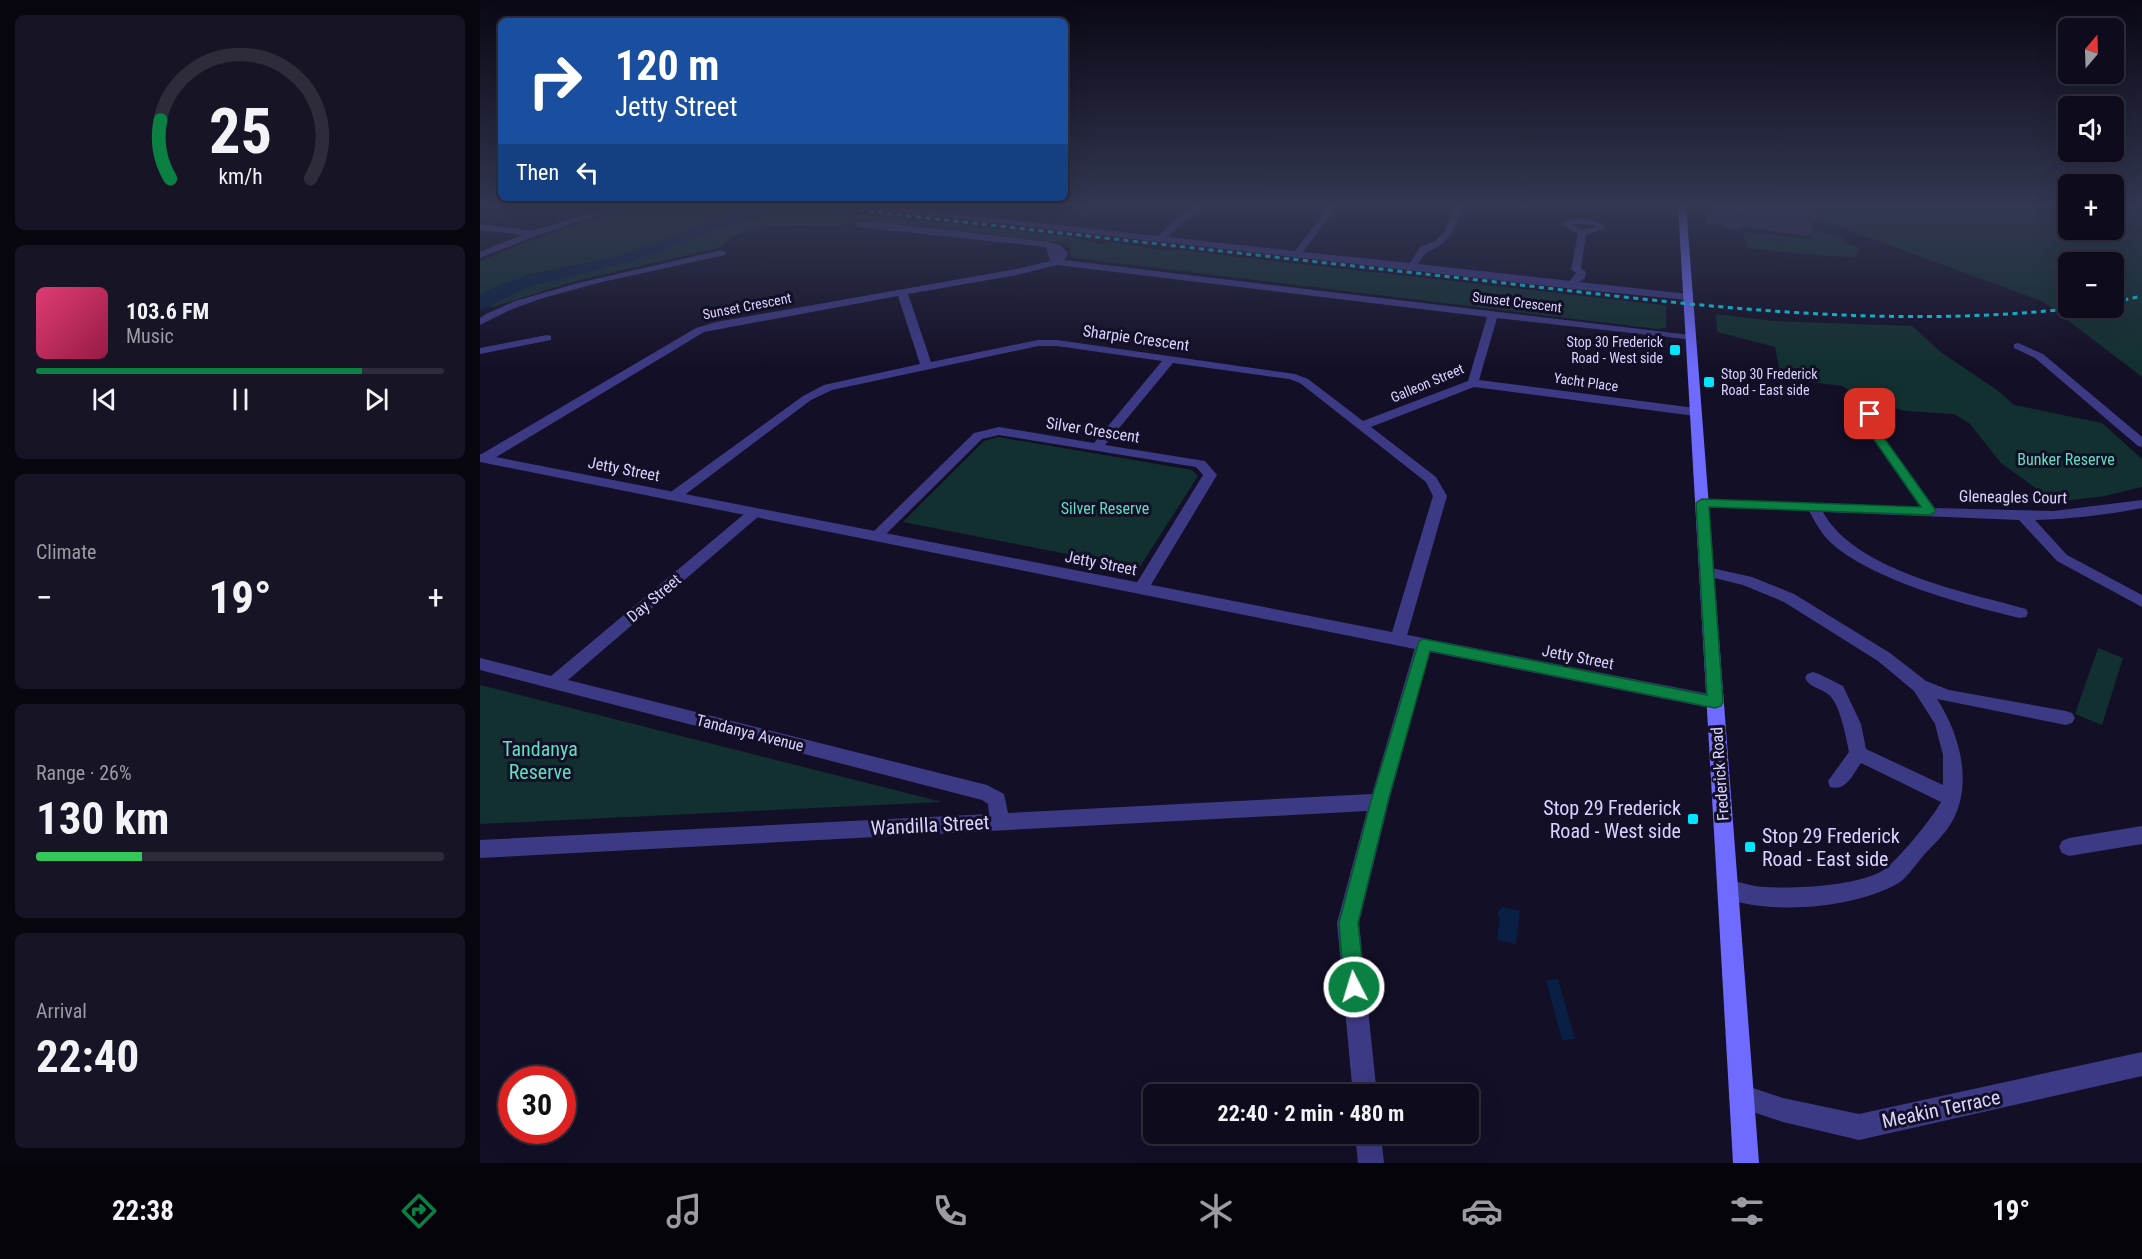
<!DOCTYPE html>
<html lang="en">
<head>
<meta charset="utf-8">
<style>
	body { margin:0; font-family:"Roboto Condensed",sans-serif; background:#171425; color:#f1f3f6; height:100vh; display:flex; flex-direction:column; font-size:22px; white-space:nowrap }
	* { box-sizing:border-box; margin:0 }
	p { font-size:20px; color:#9b9ba3 }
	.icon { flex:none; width:33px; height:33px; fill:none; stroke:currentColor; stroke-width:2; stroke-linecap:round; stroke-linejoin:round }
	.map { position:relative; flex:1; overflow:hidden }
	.sheet { display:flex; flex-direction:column; gap:15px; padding:15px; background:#08060f; width:480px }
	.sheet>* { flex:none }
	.banner { position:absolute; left:18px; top:18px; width:570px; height:183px; border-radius:9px; box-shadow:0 6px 24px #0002,0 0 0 2px #2e2b3b; background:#1a4fa0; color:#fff; overflow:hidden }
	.needle { width:39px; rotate:19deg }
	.buttons { position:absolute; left:1578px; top:18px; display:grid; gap:12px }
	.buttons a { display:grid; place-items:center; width:66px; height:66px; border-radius:9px; background:#0e0b1c; box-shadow:0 6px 24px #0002,0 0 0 2px #2e2b3b; font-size:30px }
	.speed { position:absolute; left:18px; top:1066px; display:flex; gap:12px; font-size:30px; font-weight:700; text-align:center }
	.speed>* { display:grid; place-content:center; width:78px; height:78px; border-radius:50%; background:#0e0b1c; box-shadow:0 6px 24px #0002,0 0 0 2px #2e2b3b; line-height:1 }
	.speed .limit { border:9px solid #d22; background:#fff; color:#111 }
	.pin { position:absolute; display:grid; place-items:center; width:51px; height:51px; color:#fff; margin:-26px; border-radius:12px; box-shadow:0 3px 9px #0006 }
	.me { position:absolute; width:66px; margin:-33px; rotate:355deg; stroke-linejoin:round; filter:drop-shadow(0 0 4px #0008) }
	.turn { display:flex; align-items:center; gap:21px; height:126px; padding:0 18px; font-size:27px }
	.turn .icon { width:78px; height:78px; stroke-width:2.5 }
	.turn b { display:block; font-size:42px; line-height:51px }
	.then { display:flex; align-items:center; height:57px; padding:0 18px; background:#0003; gap:12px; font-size:22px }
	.big { font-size:45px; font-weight:700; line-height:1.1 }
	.sheet .tile { flex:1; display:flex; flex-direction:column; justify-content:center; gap:9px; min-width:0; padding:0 21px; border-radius:9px; background:#171425 }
	.sheet .dial { align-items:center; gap:0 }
	.dial svg { height:156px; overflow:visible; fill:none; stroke:#2e2b3b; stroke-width:7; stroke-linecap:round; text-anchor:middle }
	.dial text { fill:#f1f3f6; stroke:none }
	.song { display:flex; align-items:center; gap:18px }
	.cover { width:72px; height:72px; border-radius:9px; background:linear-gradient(135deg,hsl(340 70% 55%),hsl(340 70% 35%)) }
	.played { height:6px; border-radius:3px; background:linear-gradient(90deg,#0b8043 80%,#2e2b3b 80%) }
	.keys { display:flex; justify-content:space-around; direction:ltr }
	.heat { display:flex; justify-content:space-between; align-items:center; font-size:33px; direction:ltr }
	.charge { height:9px; border-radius:4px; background:linear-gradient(90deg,#34c759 26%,#2e2b3b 0) }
	.trip { position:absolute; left:663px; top:1084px; width:336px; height:60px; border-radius:9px; background:#0e0b1c; box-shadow:0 6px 24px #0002,0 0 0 2px #2e2b3b; font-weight:700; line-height:60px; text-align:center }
	.tab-bar { display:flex; height:96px; justify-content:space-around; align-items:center; background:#06040b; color:#9b9ba3 }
	.tab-bar .icon { width:42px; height:42px }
	.tab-bar .active { color:#0b8043 }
	.tab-bar b { font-size:27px; color:#f1f3f6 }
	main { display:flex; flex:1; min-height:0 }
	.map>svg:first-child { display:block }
</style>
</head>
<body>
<main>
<section class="sheet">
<div class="tile dial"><svg viewBox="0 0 100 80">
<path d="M14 69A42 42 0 1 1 86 69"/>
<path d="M14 69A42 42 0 0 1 9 39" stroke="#0b8043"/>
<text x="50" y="56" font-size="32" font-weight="700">25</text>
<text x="50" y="72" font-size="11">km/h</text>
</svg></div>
<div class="tile">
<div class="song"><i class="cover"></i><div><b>103.6 FM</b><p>Music</p></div></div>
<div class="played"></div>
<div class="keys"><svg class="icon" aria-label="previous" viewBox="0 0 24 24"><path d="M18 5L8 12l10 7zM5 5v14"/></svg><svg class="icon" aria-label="pause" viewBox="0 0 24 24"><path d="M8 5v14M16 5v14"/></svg><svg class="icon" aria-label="next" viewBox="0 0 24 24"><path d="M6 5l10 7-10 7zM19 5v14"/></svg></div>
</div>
<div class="tile"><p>Climate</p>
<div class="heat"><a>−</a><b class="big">19°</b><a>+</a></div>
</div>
<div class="tile"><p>Range · 26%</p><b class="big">130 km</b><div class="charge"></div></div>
<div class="tile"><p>Arrival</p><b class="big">22:40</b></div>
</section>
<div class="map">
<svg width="1662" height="1163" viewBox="0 0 1662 1163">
	<rect width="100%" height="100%" fill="#130f26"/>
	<path fill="#12302f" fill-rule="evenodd" d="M 158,205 L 274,205 L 145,255 L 51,274 L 0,295 L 0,261 L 51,240 Z
		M 304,205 L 583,236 L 623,244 L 631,242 L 687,251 L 697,250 L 1183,305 L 1186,306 L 1186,328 L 1177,329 L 596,258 L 591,257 L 590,248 L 585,243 L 384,220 L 368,222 L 361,226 C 328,226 262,218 242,247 L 100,280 L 13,307 L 6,307 L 52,285 L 117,270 L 284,214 Z
		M 1300,205 L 1588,205 L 1588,230 L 1634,230 L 1634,205 L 1662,205 L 1662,377 L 1564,302 ZM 1588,262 L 1634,262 L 1634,308 L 1588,308 Z
		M 1328,227 L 1364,238 L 1364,242 L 1377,247 L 1380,251 L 1376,253 L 1377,257 L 1345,256 L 1267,248 L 1263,232 L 1332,239 Z
		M 1236,314 L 1294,321 L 1432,326 L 1462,353 L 1517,390 L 1534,405 L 1622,423 L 1662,459 L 1662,487 L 1625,496 L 1575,502 L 1521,463 L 1490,424 L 1474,414 L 1425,411 L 1384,400 L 1362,386 L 1301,378 L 1295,347 L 1237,332 Z
		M 518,437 L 712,470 L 718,476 L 659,568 L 423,522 L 504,441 Z
		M 1618,648 L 1643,658 L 1622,725 L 1595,714 Z
		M 0,685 L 462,802 L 0,824 Z"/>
	<path fill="#0a1f44" d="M 274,205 L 304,205 L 291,212 L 282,213 L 147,263 L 52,285 L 0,311 L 0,295 C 45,269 96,269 145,254 C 189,241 231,221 274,205 Z
		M 1022,907 L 1040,911 L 1036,944 L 1017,940 L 1020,918 L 1017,913 Z
		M 1078,979 L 1095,1039 L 1082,1040 L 1066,980 Z"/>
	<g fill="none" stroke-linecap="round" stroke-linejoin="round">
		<path fill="#3d3a85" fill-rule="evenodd" d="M 137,205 L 148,205 L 55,236 L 0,258 L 0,252 L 42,235 L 0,230 L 0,224 L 52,231 Z
			M 371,205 L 394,205 L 678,236 C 692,223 708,205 728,205 L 707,219 L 687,237 L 815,251 L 850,205 L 858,205 L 823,252 L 930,263 L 940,247 L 955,241 L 964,232 L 975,205 L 983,205 C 979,218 974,234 963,243 C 949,254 949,247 938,264 L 1090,281 L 1096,273 L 1091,269 L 1098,234 L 1080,224 C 1093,216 1115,216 1126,228 L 1106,235 L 1101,268 L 1106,272 L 1105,278 L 1099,282 L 1208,294 L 1213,297 L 1208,300 L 1094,289 L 375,207 ZM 1096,224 L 1114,225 L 1116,227 L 1103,230 L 1092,225 Z
			M 380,222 L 399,222 L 569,242 L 582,246 L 588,254 L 584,260 L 1210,335 L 1215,338 L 1214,340 L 1017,318 L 999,380 L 1215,408 L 1221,412 L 1215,416 L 994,387 L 891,427 L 956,477 L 967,496 L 926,639 L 924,643 L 912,643 L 910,639 L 953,496 L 946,482 L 820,383 L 809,379 L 693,363 L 625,445 L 725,461 L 737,475 L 666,593 L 661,594 L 653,589 L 723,475 L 716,467 L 519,435 L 502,439 L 400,540 L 390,540 L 388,537 L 494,433 L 519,427 L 614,443 L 682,361 L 577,346 L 558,346 L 352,390 L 331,400 L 198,500 L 188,500 L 186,497 L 188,494 L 323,396 L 344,385 L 440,364 L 418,296 L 224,332 L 8,462 L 0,462 L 0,455 L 216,328 L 236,322 L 537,269 L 570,261 L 566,247 L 377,227 L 377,223 ZM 577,265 L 1007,317 L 988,381 L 883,421 L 828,379 L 815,374 L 577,340 L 558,340 L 451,362 L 428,294 L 537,275 Z
			M 242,250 L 246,253 L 245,255 L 122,282 L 63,298 L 32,309 L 0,325 L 0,318 L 6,314 L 35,301 L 98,283 Z
			M 67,335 L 71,336 L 71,340 L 0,354 L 0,348 Z
			M 1538,343 L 1563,354 L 1662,437 L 1662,447 L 1658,446 L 1555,358 L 1534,348 L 1534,344 Z
			M 1390,410 L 1396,414 L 1397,428 L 1455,508 L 1573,511 L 1662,500 L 1662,508 C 1626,515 1591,519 1555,520 L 1587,555 L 1662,595 L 1662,607 L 1577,561 L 1539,520 L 1343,512 C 1375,571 1486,592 1546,609 L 1548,613 L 1546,617 L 1540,618 C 1485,605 1391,580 1350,542 C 1341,533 1335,522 1329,511 L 1222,507 L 1215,503 L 1222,499 L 1441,508 L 1385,428 L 1384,414 Z
			M 274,509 L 279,510 L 281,513 L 279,516 L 88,680 L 507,785 L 524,794 L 528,813 L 892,794 L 936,644 L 938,640 L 950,640 L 952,644 L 909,801 L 879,923 L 897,1095 L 873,1095 L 857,923 L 887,811 L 0,858 L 0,840 L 509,814 L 508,804 L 502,800 L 0,670 L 0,658 L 71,676 L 269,510 Z
			M 1227,567 L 1272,577 L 1314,594 L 1410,653 L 1446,681 L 1469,690 L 1586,711 L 1592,713 L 1595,718 L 1592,723 L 1586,725 L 1457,699 C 1481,736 1495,789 1468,828 C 1461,838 1451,847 1443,856 C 1435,865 1426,880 1415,885 C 1369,909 1289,915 1241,897 L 1238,890 L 1241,883 C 1255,878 1270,887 1285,887 C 1315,889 1376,886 1402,871 C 1416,863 1454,816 1461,802 L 1381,763 C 1373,774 1366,792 1350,787 L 1348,781 L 1369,752 C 1366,737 1360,703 1348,694 C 1340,688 1329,687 1325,678 L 1327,674 L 1333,672 L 1339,674 L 1363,686 L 1381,724 L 1386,749 L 1463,785 L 1463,755 L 1455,724 L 1434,691 L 1398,661 L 1304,602 L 1263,585 L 1222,575 L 1220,572 Z
			M 1662,826 L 1662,844 L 1589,856 L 1582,853 L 1579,847 L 1582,841 L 1589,838 Z
			M 1662,1052 L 1662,1076 L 1379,1140 L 1303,1122 L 1252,1105 L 1249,1096 L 1252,1087 L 1261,1084 L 1303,1098 L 1379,1114 Z
			M 875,1134 L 901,1134 L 904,1163 L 878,1163 Z"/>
		<path fill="#3d3a85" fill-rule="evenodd" d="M 0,454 L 1235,695 L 1241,697 L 1244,702 L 1241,707 L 1235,709 L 0,462 Z"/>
		<path fill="#6f6bff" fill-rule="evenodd" d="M 1198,205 L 1206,205 L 1279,1163 L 1253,1163 Z"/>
		<path stroke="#00e5ff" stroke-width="3" stroke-dasharray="5 4.5" stroke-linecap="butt" d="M 332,205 C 554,230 776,255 998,280 C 1197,303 1395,331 1596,308
			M 1634,302 L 1662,296"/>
	</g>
	<path fill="#312854" d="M 1231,205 L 1331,205 L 1336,217 L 1329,236 L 1262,227 L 1261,230 L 1244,228 L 1243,225 L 1225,223 Z"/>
	<path fill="#433a66" stroke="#5a527e" stroke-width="1.5" d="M 1233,205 L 1331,205 L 1336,217 L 1267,208 L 1267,211 L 1250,209 L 1249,206 Z"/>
	<linearGradient id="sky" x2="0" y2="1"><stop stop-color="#0a0815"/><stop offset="0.56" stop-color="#333752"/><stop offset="1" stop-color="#333752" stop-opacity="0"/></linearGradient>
	<rect width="1662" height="368" fill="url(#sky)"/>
	<path fill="#0b8043" stroke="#07532c" stroke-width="1.5" d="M 1390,411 L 1396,414 L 1397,428 L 1456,511 L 1450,515 L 1229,507 L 1243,702 L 1241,706 L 1235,708 L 950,651 L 908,801 L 878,923 L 885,987 L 882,995 L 874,998 L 867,995 L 864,987 L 859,923 L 891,801 L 939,641 L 944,639 L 1227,695 L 1216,503 L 1222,499 L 1441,507 L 1386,428 L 1385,414 Z"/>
	<g fill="#00e5ff" stroke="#130f26" stroke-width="2">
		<rect x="1189" y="344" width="12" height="12" rx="3"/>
		<rect x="1223" y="376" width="12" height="12" rx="3"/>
		<rect x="1207" y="813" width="12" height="12" rx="3"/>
		<rect x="1264" y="841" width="12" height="12" rx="3"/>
	</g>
	<g text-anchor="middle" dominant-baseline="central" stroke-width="6" stroke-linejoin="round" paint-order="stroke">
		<g font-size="14" fill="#d9d4ff" stroke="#130f26">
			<text transform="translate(1037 302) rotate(7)">Sunset Crescent</text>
			<text transform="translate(267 306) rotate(-11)">Sunset Crescent</text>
			<text transform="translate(1106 382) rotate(8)">Yacht Place</text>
			<text transform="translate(947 383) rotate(-23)">Galleon Street</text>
		</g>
		<g font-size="14" fill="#d9d4ff" stroke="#130f26" text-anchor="end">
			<text x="1183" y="342">Stop 30 Frederick<tspan x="1183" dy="16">Road - West side</tspan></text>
			<text x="1241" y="374" text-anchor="start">Stop 30 Frederick<tspan x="1241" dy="16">Road - East side</tspan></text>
		</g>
		<g font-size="16" fill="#d9d4ff" stroke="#130f26">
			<text transform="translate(656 338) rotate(8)">Sharpie Crescent</text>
			<text transform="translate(613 430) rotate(9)">Silver Crescent</text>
			<text transform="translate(144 469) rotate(11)">Jetty Street</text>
			<text transform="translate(1533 497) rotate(1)">Gleneagles Court</text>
			<text transform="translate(621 563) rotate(11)">Jetty Street</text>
			<text transform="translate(174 598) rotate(-40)">Day Street</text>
			<text transform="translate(1098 657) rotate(11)">Jetty Street</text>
			<text transform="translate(270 733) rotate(14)">Tandanya Avenue</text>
			<text transform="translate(1240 774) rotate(-94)">Frederick Road</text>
		</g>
		<g font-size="16" fill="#5fe0c0" stroke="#130f26">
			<text x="1586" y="459">Bunker Reserve</text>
			<text x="625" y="508">Silver Reserve</text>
		</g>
		<g font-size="20" fill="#5fe0c0" stroke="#130f26">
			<text x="60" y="749">Tandanya<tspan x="60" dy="23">Reserve</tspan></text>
		</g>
		<g font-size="20" fill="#d9d4ff" stroke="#130f26" text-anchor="end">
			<text x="1201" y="808">Stop 29 Frederick<tspan x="1201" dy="23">Road - West side</tspan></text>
			<text x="1282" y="836" text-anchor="start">Stop 29 Frederick<tspan x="1282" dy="23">Road - East side</tspan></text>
		</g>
		<g font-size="20" fill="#d9d4ff" stroke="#130f26">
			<text transform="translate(450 825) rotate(-3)">Wandilla Street</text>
			<text transform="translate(1461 1109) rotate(-12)">Meakin Terrace</text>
		</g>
	</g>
</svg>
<div class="buttons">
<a><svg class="needle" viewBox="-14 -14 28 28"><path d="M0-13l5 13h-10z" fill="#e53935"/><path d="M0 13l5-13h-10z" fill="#9b9ba3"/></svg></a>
<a><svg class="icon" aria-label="sound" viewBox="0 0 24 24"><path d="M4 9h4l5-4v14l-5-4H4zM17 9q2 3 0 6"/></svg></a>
<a>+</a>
<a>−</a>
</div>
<div class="speed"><div class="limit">30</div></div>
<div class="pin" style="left:1390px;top:414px;background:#d93025"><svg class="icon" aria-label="arrive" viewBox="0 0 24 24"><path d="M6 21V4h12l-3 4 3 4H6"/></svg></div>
<svg class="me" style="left:874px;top:987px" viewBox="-20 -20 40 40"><circle r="17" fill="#0b8043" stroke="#fff" stroke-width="3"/><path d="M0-11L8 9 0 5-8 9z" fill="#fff"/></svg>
<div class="trip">22:40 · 2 min · 480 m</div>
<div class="banner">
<div class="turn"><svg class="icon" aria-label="right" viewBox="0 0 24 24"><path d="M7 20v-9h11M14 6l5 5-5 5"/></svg><div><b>120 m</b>Jetty Street</div></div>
<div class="then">Then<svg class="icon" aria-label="left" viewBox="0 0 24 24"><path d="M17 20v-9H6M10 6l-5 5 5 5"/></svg></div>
</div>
</div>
</main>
<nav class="tab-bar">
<b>22:38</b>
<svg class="icon active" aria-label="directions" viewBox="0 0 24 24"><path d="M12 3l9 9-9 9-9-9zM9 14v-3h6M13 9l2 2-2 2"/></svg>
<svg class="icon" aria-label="music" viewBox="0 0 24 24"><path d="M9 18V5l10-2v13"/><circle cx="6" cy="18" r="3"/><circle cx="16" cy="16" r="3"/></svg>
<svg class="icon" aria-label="phone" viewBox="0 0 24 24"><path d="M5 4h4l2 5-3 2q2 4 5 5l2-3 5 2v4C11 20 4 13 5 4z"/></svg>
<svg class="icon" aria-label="climate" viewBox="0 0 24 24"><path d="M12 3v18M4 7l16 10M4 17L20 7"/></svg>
<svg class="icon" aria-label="car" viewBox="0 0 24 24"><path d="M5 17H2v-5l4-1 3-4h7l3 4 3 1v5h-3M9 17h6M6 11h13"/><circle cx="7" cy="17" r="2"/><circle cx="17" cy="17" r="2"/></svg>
<svg class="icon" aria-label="filters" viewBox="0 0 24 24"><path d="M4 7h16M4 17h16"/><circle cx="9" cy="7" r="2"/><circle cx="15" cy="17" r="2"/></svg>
<b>19°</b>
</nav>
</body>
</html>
